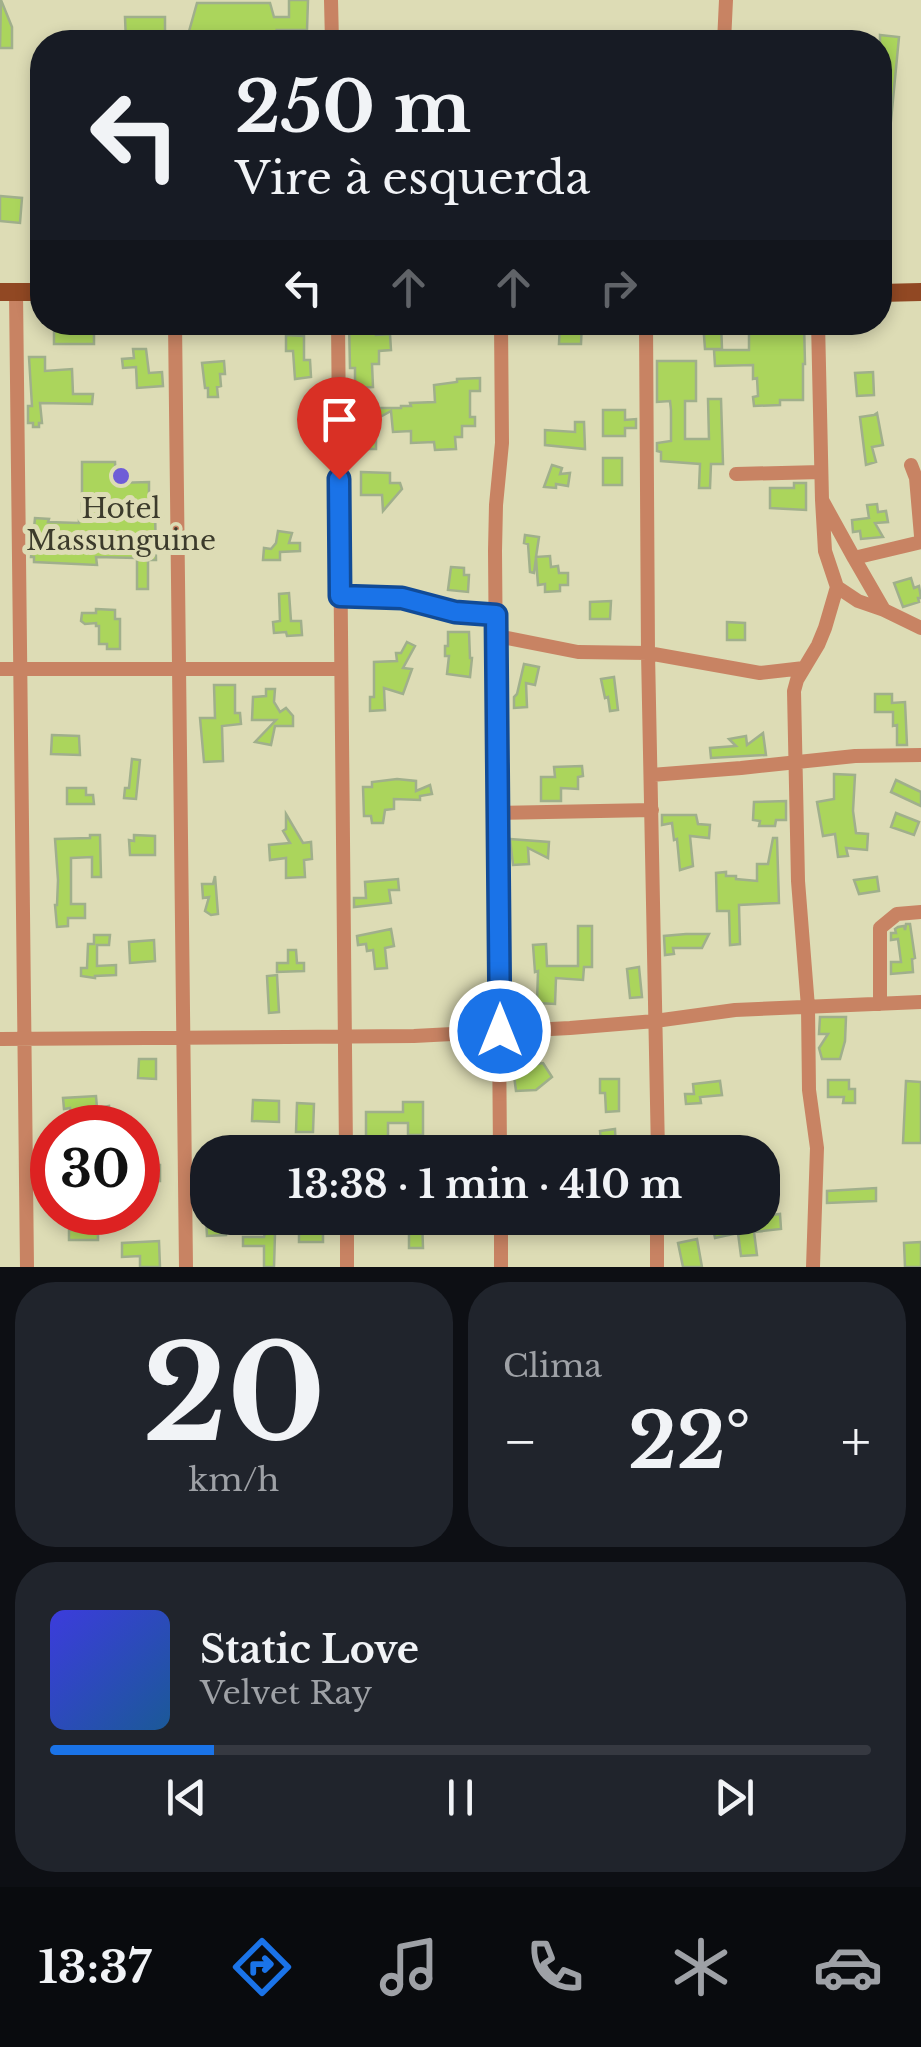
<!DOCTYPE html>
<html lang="pt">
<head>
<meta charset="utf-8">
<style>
	body { margin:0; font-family:"Libre Baskerville",serif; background:#20242c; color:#f1f3f6; height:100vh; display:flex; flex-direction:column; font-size:38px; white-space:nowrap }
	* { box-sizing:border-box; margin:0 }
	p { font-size:32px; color:#9ea1a6 }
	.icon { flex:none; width:55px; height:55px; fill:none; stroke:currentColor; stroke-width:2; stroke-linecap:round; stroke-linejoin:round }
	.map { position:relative; height:1267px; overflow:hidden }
	.drawer { display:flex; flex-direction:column; gap:15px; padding:15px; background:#0d0f14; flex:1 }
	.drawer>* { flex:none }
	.hud { position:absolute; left:30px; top:30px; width:862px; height:305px; border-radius:40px; box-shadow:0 5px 15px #0003; background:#171b24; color:#f1f3f6; overflow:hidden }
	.speed { position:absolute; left:30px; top:1105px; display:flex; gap:20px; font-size:50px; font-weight:700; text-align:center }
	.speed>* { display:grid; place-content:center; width:130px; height:130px; border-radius:50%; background:#171b24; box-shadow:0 5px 15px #0003; line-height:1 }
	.speed .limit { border:15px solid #d22; background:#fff; color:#111 }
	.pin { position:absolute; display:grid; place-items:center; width:85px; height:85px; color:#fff; margin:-102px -42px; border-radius:50% 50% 50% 0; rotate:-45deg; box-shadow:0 0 10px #0007 }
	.pin .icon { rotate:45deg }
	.me { position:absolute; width:110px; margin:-55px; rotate:0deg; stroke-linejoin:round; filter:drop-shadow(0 0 8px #0008) }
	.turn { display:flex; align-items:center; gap:35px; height:210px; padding:0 40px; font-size:45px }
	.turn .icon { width:130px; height:130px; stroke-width:2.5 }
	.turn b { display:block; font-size:70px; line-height:85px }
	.lanes { display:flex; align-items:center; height:95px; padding:0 40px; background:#0003; justify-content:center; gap:50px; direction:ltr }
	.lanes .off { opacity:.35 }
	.big { font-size:75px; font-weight:700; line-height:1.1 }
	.drawer .tile { flex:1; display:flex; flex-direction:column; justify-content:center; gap:15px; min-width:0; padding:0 35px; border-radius:40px; background:#20242c }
	.drawer .dial { align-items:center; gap:0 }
	.dial b { font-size:130px; line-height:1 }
	.song { display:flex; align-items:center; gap:30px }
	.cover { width:120px; height:120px; border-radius:15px; background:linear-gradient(135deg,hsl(240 70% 55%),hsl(210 70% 35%)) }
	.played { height:10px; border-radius:5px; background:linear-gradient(90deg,#1a73e8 20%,#363941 20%) }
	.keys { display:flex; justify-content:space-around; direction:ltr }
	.heat { display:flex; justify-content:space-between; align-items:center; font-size:55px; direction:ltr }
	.drawer .tiles { flex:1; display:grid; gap:15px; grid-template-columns:1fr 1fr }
	.tile:last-child { grid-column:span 2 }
	.trip { position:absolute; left:190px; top:1135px; width:590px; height:100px; border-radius:40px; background:#171b24; box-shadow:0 5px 15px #0003; font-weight:700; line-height:100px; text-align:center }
	.tab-bar { display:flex; height:160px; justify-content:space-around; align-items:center; background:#090b0e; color:#9ea1a6 }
	.tab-bar .icon { width:70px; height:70px }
	.tab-bar .active { color:#1a73e8 }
	.tab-bar b { font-size:45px; color:#f1f3f6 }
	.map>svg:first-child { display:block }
</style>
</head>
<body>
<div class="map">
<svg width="921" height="1267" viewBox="0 0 921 1267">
	<rect width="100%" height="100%" fill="#dddcb5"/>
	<path fill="#abd55c" stroke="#a0af8c" stroke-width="2.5" d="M 1,0 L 12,27 L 12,48 L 0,48 Z
		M 289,0 L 308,0 L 307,30 L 277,30 L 281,42 L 186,42 L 197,3 L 270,3 L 274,17 L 289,17 Z
		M 125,17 L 165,17 L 165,42 L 126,42 Z
		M 880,35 L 899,37 L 890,131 L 880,130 Z
		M 0,196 L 22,198 L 20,223 L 0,221 Z
		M 54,322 L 94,322 L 94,344 L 54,344 Z
		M 349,322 L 375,322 L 376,335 L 390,334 L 391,350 L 379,351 L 379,364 L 372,364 L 373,387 L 355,388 L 355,368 L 350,368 Z
		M 560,322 L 582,322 L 581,344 L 559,344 Z
		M 703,322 L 721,322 L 722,349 L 705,349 Z
		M 749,322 L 804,322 L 805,364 L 803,364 L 803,400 L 780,400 L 780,405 L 754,406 L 753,397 L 758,396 L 757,378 L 753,379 L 753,365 L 715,366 L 714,350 L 749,350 Z
		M 286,335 L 304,336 L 304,360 L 310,360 L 311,377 L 295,379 L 293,351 L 286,351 Z
		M 133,349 L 146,349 L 149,373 L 162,372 L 163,386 L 137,388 L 136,367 L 123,368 L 122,359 L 134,358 Z
		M 29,357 L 45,357 L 45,371 L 72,369 L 73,394 L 93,394 L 92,404 L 40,403 L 42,423 L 39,423 L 39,427 L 33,427 L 33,423 L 28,423 L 28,406 L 32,406 Z
		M 224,361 L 225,374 L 220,374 L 221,386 L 217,387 L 218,397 L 208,397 L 208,388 L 205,388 L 202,363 Z
		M 657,361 L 696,361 L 696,401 L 685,401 L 685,439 L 709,439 L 708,399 L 721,399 L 723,464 L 711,464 L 710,488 L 699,488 L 700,464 L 661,461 L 661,452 L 657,451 L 657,443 L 671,441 L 671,410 L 670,401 L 657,402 Z
		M 873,372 L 874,395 L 857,396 L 855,373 Z
		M 480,378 L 480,391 L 470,391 L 470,417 L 475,417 L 475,426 L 462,426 L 462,437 L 455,437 L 456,449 L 435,450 L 434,442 L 411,443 L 411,431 L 393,432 L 391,411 L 373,421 L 373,438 L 376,438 L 376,449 L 357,449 L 358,415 L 353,415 L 352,404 L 373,402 L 373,408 L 401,408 L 401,406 L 411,406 L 410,403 L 435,402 L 434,385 L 457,382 L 457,379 Z
		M 603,410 L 625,410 L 625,420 L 636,419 L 636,428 L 625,428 L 625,436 L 603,436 Z
		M 877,413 L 883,445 L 872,447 L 876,462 L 866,465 L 860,417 L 874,415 Z
		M 575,422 L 584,422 L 585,449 L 545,445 L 545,430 L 575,432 Z
		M 603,458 L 622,458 L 622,485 L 603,485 Z
		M 82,462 L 115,462 L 116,483 L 149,482 L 149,508 L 155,508 L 156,560 L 148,560 L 148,589 L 137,589 L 137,558 L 96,557 L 97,565 L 34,562 L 34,557 L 31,557 L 35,518 L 49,519 L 48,522 L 79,523 L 79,520 L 82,520 Z
		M 552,465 L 562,468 L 560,474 L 570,473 L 568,486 L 556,484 L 556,488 L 544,487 Z
		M 361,472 L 390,473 L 390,483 L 400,483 L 402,489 L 383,511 L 382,495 L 361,495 Z
		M 794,483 L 806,483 L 806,510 L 770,508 L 770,488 L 794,488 Z
		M 877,504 L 878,512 L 886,511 L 888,522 L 875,523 L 883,537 L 861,539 L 860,531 L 853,532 L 852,520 L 869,518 L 867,505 Z
		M 278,531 L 292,533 L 289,543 L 300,543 L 300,551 L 280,552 L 280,560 L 263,560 L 264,548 L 271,549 L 276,543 Z
		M 525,535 L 539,537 L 536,557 L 550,556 L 551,567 L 558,566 L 559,573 L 568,573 L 568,585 L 560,585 L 560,591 L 545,592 L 545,584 L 538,585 L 536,558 L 534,573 L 530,572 L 528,544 L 524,543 Z
		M 451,567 L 464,568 L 464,575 L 469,575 L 468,592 L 448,590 Z
		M 911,578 L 914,588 L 919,586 L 921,598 L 918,598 L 919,602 L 903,607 L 894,583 Z
		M 289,593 L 291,621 L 301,621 L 302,635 L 287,636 L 286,632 L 274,633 L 273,622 L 280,621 L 279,594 Z
		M 611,601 L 610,619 L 590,619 L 590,602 Z
		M 96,609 L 115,610 L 115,619 L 120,619 L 120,649 L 107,649 L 107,644 L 99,644 L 99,626 L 96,626 L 96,623 L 85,624 L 81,621 L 82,613 L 96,613 Z
		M 727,622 L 745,623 L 745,640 L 727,640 Z
		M 448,632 L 469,632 L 470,658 L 472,658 L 470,677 L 447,674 L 449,656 L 445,656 L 445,646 L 448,646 Z
		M 407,642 L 415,646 L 403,668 L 412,669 L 403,694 L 384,688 L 385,710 L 370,711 L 370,697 L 374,697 L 374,662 L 397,661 L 396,653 L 401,653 Z
		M 524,664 L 539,667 L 535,685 L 526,683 L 527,707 L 514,708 L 514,697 L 517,694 Z
		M 614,677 L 618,710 L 610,711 L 608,697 L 605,698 L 601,679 Z
		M 214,685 L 235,685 L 235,713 L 240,713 L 241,724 L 222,726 L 223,761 L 204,762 L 200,718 L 215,718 Z
		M 266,689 L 275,689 L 274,702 L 280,712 L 286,708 L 293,716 L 293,726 L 275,726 L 271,745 L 255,742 L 276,720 L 252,720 L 253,697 L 266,696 Z
		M 875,694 L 892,694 L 892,703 L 905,702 L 907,745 L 897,745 L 897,725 L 893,726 L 893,712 L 875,712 Z
		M 763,733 L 766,755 L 711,758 L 710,748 L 736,746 L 729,739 L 746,736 L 747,745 Z
		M 52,735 L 79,736 L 80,755 L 51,754 Z
		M 132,759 L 140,760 L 136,799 L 124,798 L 125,788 L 129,788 Z
		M 582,766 L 583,776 L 578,777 L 578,789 L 561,788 L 561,801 L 541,801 L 541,777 L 555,777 L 554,767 Z
		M 834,774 L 855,775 L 853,811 L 856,833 L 868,834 L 867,850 L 846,848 L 848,856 L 838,857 L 835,834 L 823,836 L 817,802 L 834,799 Z
		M 397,779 L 416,781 L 416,791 L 430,785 L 432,794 L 420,796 L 420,800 L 394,799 L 394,809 L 385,810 L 383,823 L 372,823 L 371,816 L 364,816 L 363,787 L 372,787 L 372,782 Z
		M 896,780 L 921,792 L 921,806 L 891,792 Z
		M 67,788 L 86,788 L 86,795 L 93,795 L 94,804 L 67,804 Z
		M 786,801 L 786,820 L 776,820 L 775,826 L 759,826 L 760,821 L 753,820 L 754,802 Z
		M 896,813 L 919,822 L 914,835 L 891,827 Z
		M 286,814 L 303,843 L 311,842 L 312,859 L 304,860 L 305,877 L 286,878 L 286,858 L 270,860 L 269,845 L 290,843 L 283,831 L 286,829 Z
		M 662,815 L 696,815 L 698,824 L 710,825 L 709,838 L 690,836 L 693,866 L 680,870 L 677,839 L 674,840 L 672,823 L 662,825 Z
		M 90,835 L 100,835 L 101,877 L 92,877 L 92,857 L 71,858 L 71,904 L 85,904 L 85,918 L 68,918 L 68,926 L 57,927 L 55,905 L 57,905 L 58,880 L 55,839 L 90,838 Z
		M 134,835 L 155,836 L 155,855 L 130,855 L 129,840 L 134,841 Z
		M 773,838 L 777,838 L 779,903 L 739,905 L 740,944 L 730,945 L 729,911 L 717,911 L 716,873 L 726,872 L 726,876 L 736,876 L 736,879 L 757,881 L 757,864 L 768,864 Z
		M 510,839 L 549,842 L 548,858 L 528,848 L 529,864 L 513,865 Z
		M 215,876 L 218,914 L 211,915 L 205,911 L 209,897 L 203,898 L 202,884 L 213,884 Z
		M 877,877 L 879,891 L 859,894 L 854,880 Z
		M 398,879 L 399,890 L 389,890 L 391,903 L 354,907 L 354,898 L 366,898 L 365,882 Z
		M 906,924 L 910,924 L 915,958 L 912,959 L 913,972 L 891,974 L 891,962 L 901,962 L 898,939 L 891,940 L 891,933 L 896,933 L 895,929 L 898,927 L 904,926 L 905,930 Z
		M 578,926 L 592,926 L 592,967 L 584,967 L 583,980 L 556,978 L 555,1004 L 537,1003 L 538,971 L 535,972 L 533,945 L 546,944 L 547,966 L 578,966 Z
		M 391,929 L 394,946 L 385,948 L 387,968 L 375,969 L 373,950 L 367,951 L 366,944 L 358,945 L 357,936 Z
		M 686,934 L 709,934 L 702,948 L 673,948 L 674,954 L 665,955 L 664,936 Z
		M 94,935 L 110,935 L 109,945 L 97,945 L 97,966 L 116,965 L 116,975 L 95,976 L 95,978 L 81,976 L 81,968 L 87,968 L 88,944 L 94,944 Z
		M 154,940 L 155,961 L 130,963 L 129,942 Z
		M 288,950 L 296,950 L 297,963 L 304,963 L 304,971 L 277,972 L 277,963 L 288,963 Z
		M 639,967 L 642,997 L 630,998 L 627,969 Z
		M 277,975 L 279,1012 L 269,1013 L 267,976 Z
		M 820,1017 L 846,1017 L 845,1041 L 840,1059 L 822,1059 L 819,1048 L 828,1034 L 819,1034 Z
		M 139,1059 L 156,1059 L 156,1079 L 138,1078 Z
		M 543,1063 L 552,1077 L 536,1090 L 516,1091 L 513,1068 Z
		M 600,1079 L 619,1079 L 619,1111 L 606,1112 L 605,1093 L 600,1093 Z
		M 828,1080 L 849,1080 L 849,1089 L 855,1089 L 855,1103 L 843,1103 L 844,1097 L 828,1097 Z
		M 720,1081 L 722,1095 L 700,1097 L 701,1103 L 686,1104 L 685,1094 L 694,1094 L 693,1084 Z
		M 906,1081 L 921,1082 L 921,1143 L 903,1143 Z
		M 96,1096 L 97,1108 L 109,1106 L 111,1127 L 103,1128 L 101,1116 L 72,1120 L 70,1108 L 64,1109 L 63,1098 Z
		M 253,1100 L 279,1101 L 279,1122 L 252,1121 Z
		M 403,1102 L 423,1102 L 423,1135 L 408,1135 L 408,1123 L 388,1123 L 388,1136 L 366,1137 L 366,1112 L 403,1112 Z
		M 297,1103 L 314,1104 L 313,1132 L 296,1132 Z
		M 615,1129 L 616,1152 L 602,1152 L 600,1131 Z
		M 139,1165 L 160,1165 L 160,1181 L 139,1182 Z
		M 876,1188 L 876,1201 L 827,1203 L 827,1191 Z
		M 78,1212 L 90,1212 L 90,1219 L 98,1219 L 98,1240 L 69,1240 L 69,1230 L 75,1230 L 75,1215 L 78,1215 Z
		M 780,1214 L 781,1229 L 754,1232 L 757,1255 L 741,1256 L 738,1233 L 715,1238 L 711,1218 L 725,1218 L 726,1220 Z
		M 206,1218 L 226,1218 L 226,1235 L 207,1236 Z
		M 279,1218 L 287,1218 L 287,1224 L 319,1224 L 319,1233 L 323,1233 L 323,1242 L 299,1242 L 299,1225 L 284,1232 L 276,1232 Z
		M 409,1218 L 422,1218 L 423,1248 L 409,1248 Z
		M 265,1233 L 275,1234 L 274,1267 L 264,1267 L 264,1246 L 243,1246 L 243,1237 L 264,1237 Z
		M 697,1239 L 702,1267 L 683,1267 L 678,1243 Z
		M 159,1241 L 160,1267 L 140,1267 L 140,1256 L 122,1257 L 122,1243 Z
		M 921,1242 L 921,1267 L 905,1267 L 904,1243 Z"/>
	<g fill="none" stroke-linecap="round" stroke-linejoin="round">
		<path stroke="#c88363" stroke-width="14" d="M 331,0 L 332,42
			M 724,42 L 726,0
			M 16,292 L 27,1267
			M 175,322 L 186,1267
			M 338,322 L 346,1152
			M 646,322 L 648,653 L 658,1152
			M 818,322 L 822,500 L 854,558 L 921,542
			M 911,465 L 916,478 L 921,536
			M 736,474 L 821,472
			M 854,558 L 884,610 L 921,628
			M 837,587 L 858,601 L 884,610
			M 340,596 L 402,597 L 455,612 L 496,615
			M 497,636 L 578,652 L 648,653 L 760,673 L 804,668
			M 0,669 L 340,669
			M 651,775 L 741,768 L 855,756 L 921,755
			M 499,813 L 652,810
			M 880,1004 L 880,928 L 897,914 L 921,912
			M 0,1039 L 414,1036 L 570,1028 L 655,1021 L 735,1010 L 921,1002
			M 500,1152 L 495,551 L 496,505 L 502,443 L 501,322
			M 347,1218 L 347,1267
			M 501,1218 L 501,1267
			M 657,1267 L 657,1218
			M 813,1267 L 817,1148 L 809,1090 L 808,1007 L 798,881 L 794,691 L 797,680 L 818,645 L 825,628 L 837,587 L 825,551 L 822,500"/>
		<path stroke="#914823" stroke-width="18" d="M 0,292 L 42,292
			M 880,293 L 921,292"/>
	</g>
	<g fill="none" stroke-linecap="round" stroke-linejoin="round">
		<g stroke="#114b97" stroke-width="25">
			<path id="route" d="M 339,479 L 340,596 L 402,598 L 455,612 L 496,615 L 500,1031"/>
		</g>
		<use href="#route" stroke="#1a73e8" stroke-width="18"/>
	</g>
	<circle fill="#6f5dd7" stroke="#dddcb5" stroke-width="4" cx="121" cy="476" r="10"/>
	<g text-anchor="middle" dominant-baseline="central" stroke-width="10" stroke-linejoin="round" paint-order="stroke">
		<g font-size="28" fill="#3c3b2c" stroke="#dddcb5">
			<text x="121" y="508">Hotel<tspan x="121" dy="32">Massunguine</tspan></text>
		</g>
	</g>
</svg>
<div class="speed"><div class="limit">30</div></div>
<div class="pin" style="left:339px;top:479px;background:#d93025"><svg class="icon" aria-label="arrive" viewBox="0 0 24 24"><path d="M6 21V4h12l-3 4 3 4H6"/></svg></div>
<svg class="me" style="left:500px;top:1031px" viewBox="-20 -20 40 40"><circle r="17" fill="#1a73e8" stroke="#fff" stroke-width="3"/><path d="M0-11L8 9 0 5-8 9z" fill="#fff"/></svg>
<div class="trip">13:38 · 1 min · 410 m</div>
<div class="hud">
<div class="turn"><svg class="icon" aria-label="left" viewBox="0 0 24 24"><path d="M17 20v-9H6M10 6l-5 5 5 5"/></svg><div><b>250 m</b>Vire à esquerda</div></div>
<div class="lanes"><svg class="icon" aria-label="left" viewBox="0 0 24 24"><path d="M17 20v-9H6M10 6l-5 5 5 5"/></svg><svg class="icon off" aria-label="ahead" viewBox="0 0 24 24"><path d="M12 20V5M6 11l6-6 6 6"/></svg><svg class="icon off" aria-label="ahead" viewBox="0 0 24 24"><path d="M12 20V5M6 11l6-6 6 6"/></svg><svg class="icon off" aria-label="right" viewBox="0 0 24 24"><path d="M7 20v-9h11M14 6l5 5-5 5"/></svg></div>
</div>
</div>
<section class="drawer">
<div class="tiles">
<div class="tile dial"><b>20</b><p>km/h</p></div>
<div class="tile"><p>Clima</p>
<div class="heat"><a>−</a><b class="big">22°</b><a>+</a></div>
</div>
<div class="tile">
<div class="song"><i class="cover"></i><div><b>Static Love</b><p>Velvet Ray</p></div></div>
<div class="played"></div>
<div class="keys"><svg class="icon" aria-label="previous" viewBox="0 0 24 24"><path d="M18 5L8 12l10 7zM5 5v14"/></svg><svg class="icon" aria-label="pause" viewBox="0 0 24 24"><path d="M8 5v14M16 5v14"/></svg><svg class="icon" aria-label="next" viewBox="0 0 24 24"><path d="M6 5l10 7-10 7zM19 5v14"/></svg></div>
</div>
</div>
</section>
<nav class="tab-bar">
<b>13:37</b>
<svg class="icon active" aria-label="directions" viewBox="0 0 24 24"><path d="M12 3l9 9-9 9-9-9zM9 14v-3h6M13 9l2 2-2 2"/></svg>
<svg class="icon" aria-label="music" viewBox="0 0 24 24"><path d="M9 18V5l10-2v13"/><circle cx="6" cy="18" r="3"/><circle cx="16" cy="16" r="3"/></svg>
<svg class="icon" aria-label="phone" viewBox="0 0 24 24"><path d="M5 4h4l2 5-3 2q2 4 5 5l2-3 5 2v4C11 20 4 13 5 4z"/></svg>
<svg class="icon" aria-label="climate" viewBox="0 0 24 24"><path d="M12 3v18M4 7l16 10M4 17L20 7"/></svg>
<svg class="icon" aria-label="car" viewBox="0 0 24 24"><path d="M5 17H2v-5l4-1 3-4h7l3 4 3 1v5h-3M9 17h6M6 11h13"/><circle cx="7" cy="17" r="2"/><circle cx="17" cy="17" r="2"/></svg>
</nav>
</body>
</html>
